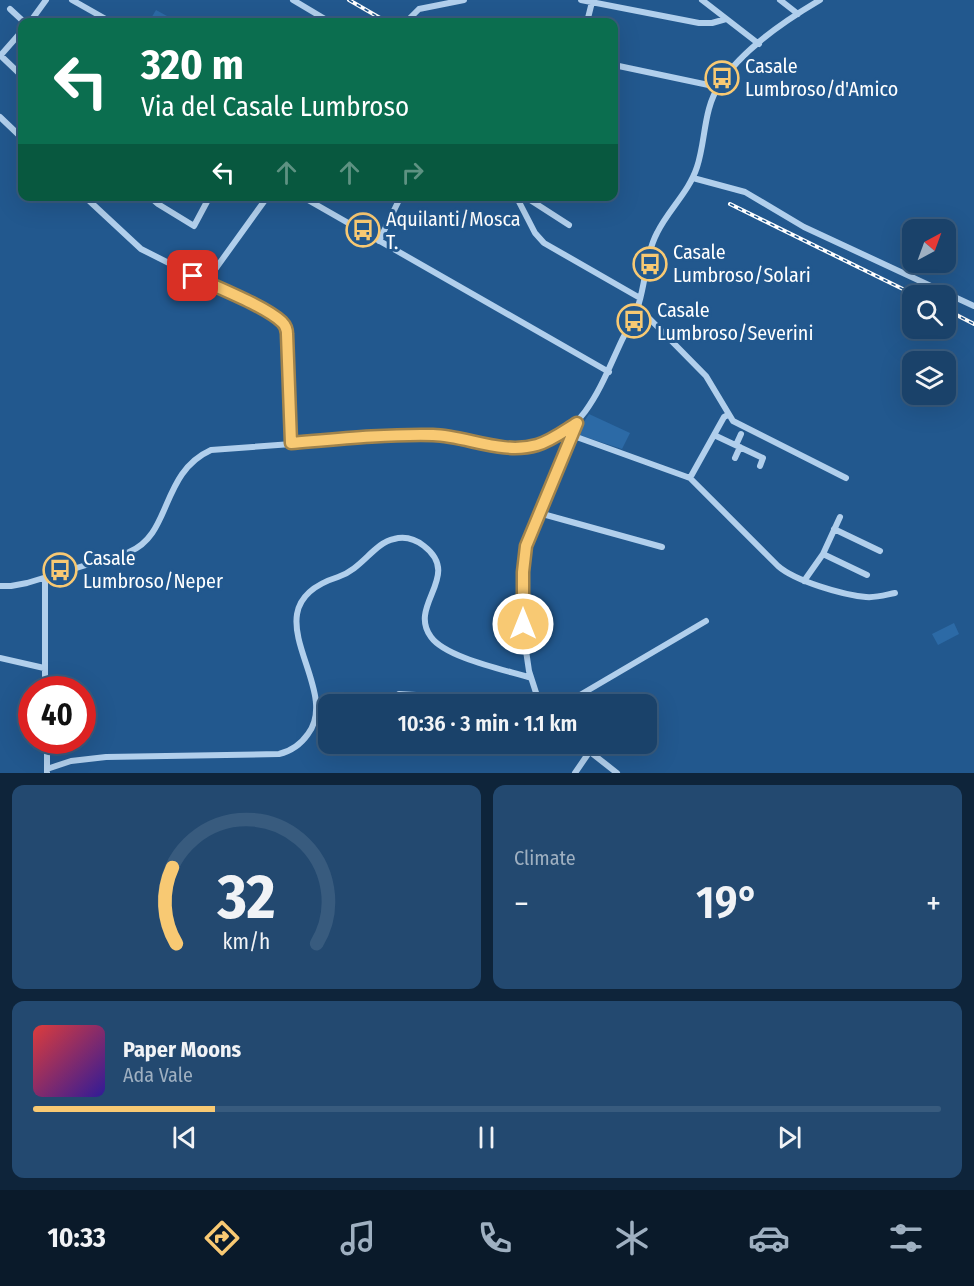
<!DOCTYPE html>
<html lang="en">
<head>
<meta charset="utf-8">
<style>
	body { margin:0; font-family:"Fira Sans Condensed",sans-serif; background:#234970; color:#f1f3f6; height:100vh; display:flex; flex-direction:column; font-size:22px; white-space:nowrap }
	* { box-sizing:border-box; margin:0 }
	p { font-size:20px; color:#9fb0c1 }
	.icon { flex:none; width:33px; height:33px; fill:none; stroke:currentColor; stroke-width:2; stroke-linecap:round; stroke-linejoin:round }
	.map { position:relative; height:773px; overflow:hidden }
	.panel { display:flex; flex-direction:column; gap:12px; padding:12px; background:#0e243a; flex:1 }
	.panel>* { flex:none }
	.hud { position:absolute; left:18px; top:18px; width:600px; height:183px; border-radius:12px; box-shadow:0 6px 24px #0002,0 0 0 2px #385b7e; background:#0b6e4f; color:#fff; overflow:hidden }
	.needle { width:39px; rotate:41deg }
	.fabs { position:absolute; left:902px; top:219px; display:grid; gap:12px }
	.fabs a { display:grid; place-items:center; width:54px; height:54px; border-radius:12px; background:#1a426a; box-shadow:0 6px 24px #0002,0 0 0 2px #385b7e; font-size:30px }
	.speed { position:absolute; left:18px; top:676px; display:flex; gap:12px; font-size:30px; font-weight:700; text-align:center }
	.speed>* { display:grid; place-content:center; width:78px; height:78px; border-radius:50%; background:#1a426a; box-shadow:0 6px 24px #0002,0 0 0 2px #385b7e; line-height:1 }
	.speed .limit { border:9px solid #d22; background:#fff; color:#111 }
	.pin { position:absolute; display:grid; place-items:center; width:51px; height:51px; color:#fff; margin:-26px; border-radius:12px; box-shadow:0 3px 9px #0006 }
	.me { position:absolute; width:66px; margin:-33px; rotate:0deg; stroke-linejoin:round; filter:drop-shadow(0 0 4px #0008) }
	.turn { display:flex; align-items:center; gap:21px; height:126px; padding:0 24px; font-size:27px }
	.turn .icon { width:78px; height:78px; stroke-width:2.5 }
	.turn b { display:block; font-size:42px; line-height:51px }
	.lanes { display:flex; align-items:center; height:57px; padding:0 24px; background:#0003; justify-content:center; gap:30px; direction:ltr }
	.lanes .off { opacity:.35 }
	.big { font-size:45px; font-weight:600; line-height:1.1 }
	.panel .tile { flex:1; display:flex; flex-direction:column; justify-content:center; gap:9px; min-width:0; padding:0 21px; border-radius:12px; background:#234970 }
	.panel .dial { align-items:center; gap:0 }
	.dial svg { height:156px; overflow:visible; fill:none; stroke:#385b7e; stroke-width:7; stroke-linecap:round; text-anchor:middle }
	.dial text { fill:#f1f3f6; stroke:none }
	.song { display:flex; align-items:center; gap:18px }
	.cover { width:72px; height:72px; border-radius:9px; background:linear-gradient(135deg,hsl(0 70% 55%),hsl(250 70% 35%)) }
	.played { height:6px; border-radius:3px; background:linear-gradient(90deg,#f8c973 20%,#385b7e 20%) }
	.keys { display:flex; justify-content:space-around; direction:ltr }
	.heat { display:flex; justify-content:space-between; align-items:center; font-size:33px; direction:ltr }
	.panel .tiles { flex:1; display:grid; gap:12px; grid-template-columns:1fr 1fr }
	.tile:last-child { grid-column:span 2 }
	.trip { position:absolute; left:318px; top:694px; width:339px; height:60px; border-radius:12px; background:#1a426a; box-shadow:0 6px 24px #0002,0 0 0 2px #385b7e; font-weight:600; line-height:60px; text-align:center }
	.dock { display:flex; height:96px; justify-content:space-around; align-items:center; background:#0a1a2a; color:#9fb0c1 }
	.dock .icon { width:42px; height:42px }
	.dock .on { color:#f8c973 }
	.dock b { font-size:27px; color:#f1f3f6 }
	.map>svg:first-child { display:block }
</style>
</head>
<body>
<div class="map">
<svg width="974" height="773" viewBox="0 0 974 773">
	<rect width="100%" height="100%" fill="#22588e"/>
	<path fill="#2c6aa6" d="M 156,10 L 178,22 L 156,22 L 150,20 Z
		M 589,414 L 630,433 L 622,449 L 576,434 Z
		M 954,623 L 959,634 L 938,645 L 932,634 Z"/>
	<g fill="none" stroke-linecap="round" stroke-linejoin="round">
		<path stroke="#b1cfec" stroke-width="6" d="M 72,0 L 111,22
			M 293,0 L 330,22
			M 581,0 L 699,23 L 712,23 L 726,19
			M 702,0 L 759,44
			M 780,0 L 798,14
			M 10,9 L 24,22
			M 30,22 L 46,0
			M 410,22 L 410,18 L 419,9 L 464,0
			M 587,22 L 592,2
			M 0,55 L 22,76
			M 0,56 L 22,31
			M 614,65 L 718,87
			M 0,117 L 22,138
			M 693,178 L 745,192 L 804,227 L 974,306
			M 84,196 L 141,249 L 276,317 L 284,325 L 287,334 L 291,443
			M 149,196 L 158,204 L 194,226 L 210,196
			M 301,196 L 609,372
			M 516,196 L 535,233 L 544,243 L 640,298
			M 524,196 L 569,225
			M 379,241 L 401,196
			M 206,282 L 268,196
			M 638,307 L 706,376 L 733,421 L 846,478
			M 571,435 L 690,478 L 778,566 C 795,581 843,595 866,597 C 876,598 885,595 895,593
			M 714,435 L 763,458 L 760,466
			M 736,445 L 741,434
			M 735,458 L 740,447
			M 690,478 L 724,417 L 728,415
			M 539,513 L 662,547
			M 834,529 L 880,551
			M 823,554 L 867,575
			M 45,578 L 45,690
			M 804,581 L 823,554 L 840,517
			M 0,586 L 11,586 L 27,583 L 129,552 C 172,535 160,473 211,450 L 415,435 C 427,435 439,435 451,437 C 479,442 509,453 537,445 C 587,432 602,382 622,340 C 628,328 636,316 639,303 C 646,280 646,254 657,233 C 668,210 689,192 697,167 C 706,140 703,109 720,84 C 741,51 786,20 820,0
			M 0,658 L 44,668
			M 399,694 L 433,696 L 471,705
			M 540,705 L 529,671 L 524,637 L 524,557 L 531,535 L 573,432
			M 563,705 L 706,621
			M 47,741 L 47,773
			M 580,744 L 617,773
			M 47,769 L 71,761 L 106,757 L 279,754 C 292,751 301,744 308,734 C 344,686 244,607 338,577 C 362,569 374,543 394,539 C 405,536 415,539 424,546 C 463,576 407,605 431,637 C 446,658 506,670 531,678
			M 575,773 L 590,751"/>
		<g stroke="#fff" stroke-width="4">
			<path id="rail" d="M 349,0 L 387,22
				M 730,204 L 917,296
				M 945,309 L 974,324"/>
		</g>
		<use href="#rail" stroke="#22588e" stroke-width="1.5" stroke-dasharray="4.5" stroke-linecap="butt"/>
	</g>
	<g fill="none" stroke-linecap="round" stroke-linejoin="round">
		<g stroke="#a1834b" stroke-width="15">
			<path id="route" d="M 193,276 C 216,287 265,306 282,322 C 286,326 287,329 287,334 L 291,443 C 338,439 385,434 433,435 C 467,436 502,455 537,445 C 551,441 564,431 577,423 L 526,546 L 523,572 L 523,624"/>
		</g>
		<use href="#route" stroke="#f8c973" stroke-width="10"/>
	</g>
	<defs>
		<g id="bus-ring" transform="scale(1.725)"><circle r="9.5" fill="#22588e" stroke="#f8c973" stroke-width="1.5"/><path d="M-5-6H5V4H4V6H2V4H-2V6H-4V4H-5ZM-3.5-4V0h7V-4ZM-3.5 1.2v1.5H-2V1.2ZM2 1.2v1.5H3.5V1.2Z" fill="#f8c973"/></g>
	</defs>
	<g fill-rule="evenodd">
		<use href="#bus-ring" x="722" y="78"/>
		<use href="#bus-ring" x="363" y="230"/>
		<use href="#bus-ring" x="650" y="264"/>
		<use href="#bus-ring" x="634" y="321"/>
		<use href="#bus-ring" x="60" y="570"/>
	</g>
	<g text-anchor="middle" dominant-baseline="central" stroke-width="6" stroke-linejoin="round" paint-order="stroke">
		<g font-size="20" fill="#fff" stroke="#22588e" text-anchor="start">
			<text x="745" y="66">Casale<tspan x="745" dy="23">Lumbroso/d'Amico</tspan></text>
			<text x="386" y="219">Aquilanti/Mosca<tspan x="386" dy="23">T.</tspan></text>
			<text x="673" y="252">Casale<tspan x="673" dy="23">Lumbroso/Solari</tspan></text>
			<text x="657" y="310">Casale<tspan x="657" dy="23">Lumbroso/Severini</tspan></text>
			<text x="83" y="558">Casale<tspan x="83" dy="23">Lumbroso/Neper</tspan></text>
		</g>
	</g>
</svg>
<div class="fabs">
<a><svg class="needle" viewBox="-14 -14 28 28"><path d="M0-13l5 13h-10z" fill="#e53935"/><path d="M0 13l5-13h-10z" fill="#9fb0c1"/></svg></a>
<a><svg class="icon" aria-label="search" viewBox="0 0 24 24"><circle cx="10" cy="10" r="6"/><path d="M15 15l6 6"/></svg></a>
<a><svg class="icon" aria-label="layers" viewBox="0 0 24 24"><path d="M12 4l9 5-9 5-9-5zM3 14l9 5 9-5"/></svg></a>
</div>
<div class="speed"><div class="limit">40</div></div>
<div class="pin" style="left:193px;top:276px;background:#d93025"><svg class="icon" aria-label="arrive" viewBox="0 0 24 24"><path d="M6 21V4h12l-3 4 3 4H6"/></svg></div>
<svg class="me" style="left:523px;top:624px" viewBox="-20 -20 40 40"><circle r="17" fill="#f8c973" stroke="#fff" stroke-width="3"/><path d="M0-11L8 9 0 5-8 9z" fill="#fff"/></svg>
<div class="trip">10:36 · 3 min · 1.1 km</div>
<div class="hud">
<div class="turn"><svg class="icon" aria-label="left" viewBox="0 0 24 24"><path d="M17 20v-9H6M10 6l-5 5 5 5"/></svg><div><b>320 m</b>Via del Casale Lumbroso</div></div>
<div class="lanes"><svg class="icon" aria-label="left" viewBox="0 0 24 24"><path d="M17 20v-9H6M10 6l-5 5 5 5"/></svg><svg class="icon off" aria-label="ahead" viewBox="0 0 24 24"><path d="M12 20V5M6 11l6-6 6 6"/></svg><svg class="icon off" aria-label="ahead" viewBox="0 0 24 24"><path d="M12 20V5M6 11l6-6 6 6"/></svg><svg class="icon off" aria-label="right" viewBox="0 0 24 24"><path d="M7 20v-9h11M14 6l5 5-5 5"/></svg></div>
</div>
</div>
<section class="panel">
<div class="tiles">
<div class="tile dial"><svg viewBox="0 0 100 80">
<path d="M14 69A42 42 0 1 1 86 69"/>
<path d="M14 69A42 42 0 0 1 12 30" stroke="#f8c973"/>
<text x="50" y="56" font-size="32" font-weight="700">32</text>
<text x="50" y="72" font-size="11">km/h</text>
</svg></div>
<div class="tile"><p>Climate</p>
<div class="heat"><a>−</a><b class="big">19°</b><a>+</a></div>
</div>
<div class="tile">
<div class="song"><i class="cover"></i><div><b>Paper Moons</b><p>Ada Vale</p></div></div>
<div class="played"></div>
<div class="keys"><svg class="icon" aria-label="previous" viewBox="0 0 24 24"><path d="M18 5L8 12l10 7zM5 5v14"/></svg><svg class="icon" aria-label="pause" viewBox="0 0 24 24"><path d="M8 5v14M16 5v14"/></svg><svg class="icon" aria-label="next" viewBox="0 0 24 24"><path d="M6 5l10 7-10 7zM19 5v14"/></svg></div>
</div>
</div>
</section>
<nav class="dock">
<b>10:33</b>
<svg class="icon on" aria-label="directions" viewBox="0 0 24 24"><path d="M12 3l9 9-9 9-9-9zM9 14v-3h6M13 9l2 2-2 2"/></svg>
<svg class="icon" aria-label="music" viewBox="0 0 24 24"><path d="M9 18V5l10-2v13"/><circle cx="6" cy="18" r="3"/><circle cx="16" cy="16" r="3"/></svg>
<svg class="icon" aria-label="phone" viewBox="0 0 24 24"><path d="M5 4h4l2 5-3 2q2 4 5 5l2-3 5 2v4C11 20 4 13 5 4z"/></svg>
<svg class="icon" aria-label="climate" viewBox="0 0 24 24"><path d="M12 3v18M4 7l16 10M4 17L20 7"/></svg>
<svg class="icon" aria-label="car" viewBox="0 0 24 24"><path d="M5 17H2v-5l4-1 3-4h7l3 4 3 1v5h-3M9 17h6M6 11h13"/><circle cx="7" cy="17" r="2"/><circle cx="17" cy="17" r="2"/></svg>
<svg class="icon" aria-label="filters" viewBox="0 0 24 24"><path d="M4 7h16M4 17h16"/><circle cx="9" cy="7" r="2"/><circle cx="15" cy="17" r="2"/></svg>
</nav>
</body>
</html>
